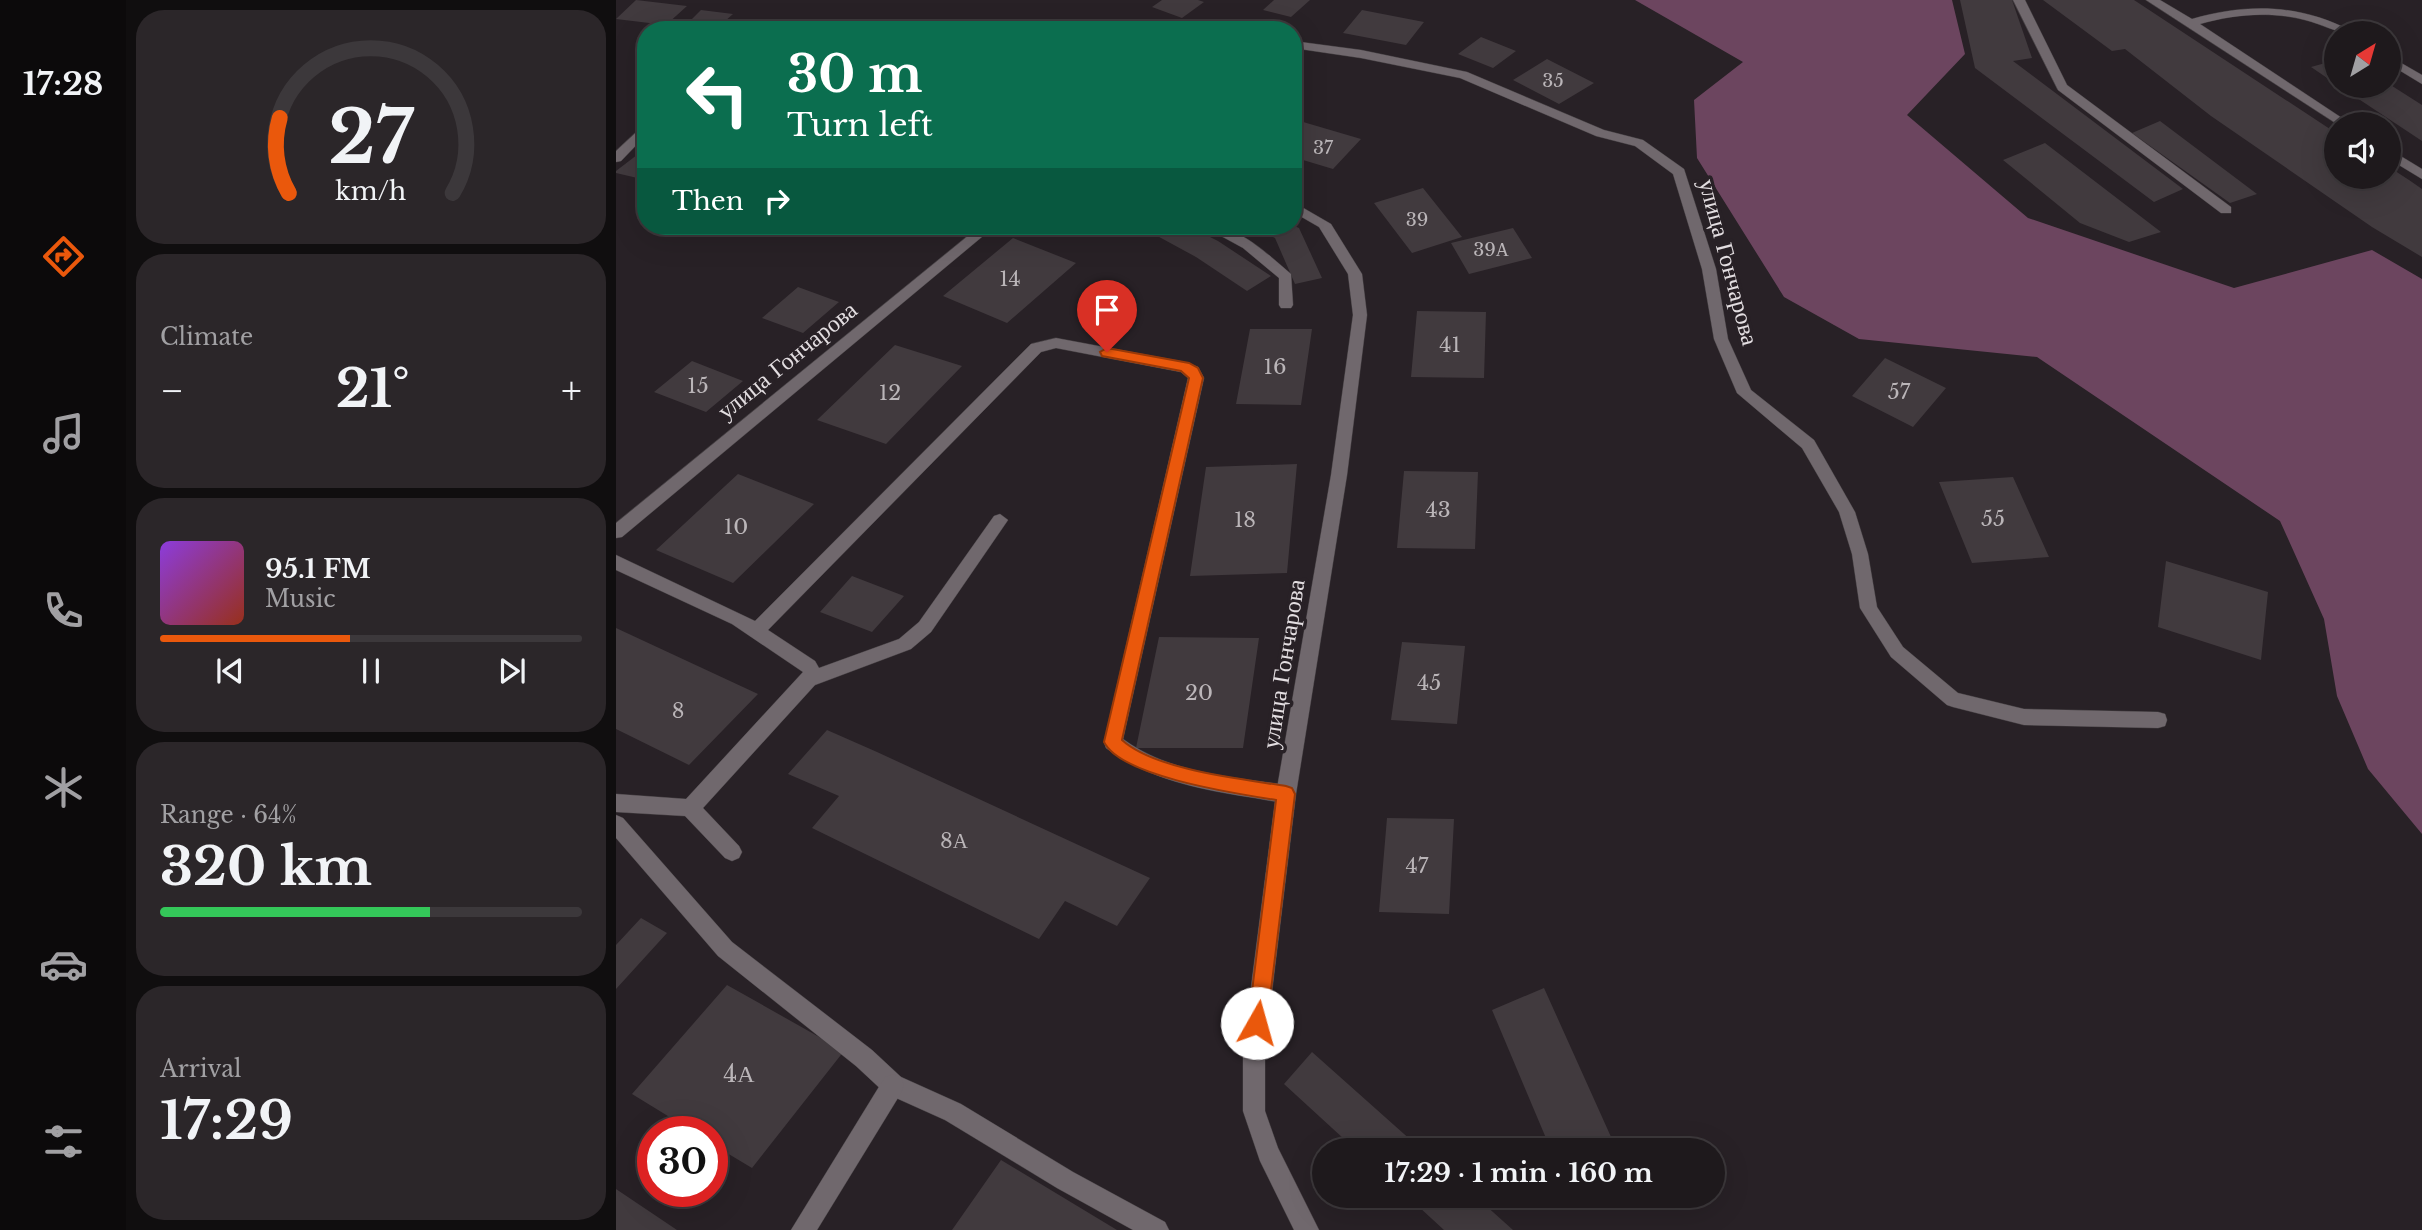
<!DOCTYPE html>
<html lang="en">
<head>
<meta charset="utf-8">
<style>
	body { margin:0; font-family:"Libre Baskerville",serif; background:#2b2629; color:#f1f3f6; height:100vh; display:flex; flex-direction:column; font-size:26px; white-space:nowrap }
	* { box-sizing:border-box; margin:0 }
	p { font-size:23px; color:#a1a0a3 }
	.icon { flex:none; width:38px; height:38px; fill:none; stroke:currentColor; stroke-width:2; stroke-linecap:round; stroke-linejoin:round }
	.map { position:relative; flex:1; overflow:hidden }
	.drawer { display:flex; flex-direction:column; gap:10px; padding:10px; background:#100e0f; width:490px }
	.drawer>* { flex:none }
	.top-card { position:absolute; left:21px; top:21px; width:665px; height:214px; border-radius:28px; box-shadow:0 7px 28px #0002,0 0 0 2px #3c383b; background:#0b6e4f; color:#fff; overflow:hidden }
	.needle { width:46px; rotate:37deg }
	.buttons { position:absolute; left:1708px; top:21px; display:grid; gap:14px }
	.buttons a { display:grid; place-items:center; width:77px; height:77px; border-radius:50%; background:#1e191c; box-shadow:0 7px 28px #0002,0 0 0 2px #3c383b; font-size:35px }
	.speed { position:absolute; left:21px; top:1116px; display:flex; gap:14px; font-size:35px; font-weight:700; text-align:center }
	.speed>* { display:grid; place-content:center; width:91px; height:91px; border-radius:50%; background:#1e191c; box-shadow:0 7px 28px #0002,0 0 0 2px #3c383b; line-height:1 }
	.speed .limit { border:10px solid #d22; background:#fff; color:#111 }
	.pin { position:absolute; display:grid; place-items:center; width:60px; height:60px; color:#fff; margin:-72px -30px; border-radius:50% 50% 50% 0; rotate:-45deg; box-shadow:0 0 7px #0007 }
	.pin .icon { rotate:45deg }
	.me { position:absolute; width:77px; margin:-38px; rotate:7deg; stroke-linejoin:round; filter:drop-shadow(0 0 5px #0008) }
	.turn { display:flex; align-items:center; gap:24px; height:147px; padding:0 35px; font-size:32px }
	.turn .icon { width:91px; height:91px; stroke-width:2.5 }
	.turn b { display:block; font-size:49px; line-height:60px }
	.then { display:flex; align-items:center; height:66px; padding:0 35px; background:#0003; gap:14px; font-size:26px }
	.big { font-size:52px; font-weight:800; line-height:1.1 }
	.drawer .tile { flex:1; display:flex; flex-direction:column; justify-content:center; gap:10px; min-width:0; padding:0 24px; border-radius:28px; background:#2b2629 }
	.drawer .dial { align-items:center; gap:0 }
	.dial svg { height:182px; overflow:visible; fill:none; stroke:#3c383b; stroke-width:7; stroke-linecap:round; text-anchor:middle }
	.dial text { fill:#f1f3f6; stroke:none }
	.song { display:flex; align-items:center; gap:21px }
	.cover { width:84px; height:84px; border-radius:10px; background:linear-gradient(135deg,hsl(270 70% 55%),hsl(10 70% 35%)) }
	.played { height:7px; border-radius:4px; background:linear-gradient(90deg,#ea580c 45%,#3c383b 45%) }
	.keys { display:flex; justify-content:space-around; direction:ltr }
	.heat { display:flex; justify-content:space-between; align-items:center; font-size:38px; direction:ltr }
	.charge { height:10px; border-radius:5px; background:linear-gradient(90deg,#34c759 64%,#3c383b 0) }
	.trip { position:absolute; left:696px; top:1138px; width:413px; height:70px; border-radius:35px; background:#1e191c; box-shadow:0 7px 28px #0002,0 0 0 2px #3c383b; font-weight:800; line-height:70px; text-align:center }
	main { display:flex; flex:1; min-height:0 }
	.dock { display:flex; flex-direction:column; width:126px; justify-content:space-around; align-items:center; background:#0c0a0b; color:#a1a0a3 }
	.dock .icon { width:49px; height:49px }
	.dock .current { color:#ea580c }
	.dock b { font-size:32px; color:#f1f3f6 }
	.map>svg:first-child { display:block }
</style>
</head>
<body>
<main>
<nav class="dock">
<b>17:28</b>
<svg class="icon current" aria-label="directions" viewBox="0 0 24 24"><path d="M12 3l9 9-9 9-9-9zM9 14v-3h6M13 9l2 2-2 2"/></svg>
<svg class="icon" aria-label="music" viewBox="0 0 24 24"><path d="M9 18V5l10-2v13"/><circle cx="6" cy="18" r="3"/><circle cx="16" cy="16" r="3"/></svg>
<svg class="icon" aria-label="phone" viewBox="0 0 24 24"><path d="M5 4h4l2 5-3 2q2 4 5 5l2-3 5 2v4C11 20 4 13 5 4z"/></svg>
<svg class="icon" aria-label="climate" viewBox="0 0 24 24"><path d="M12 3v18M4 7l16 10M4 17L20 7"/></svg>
<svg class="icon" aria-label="car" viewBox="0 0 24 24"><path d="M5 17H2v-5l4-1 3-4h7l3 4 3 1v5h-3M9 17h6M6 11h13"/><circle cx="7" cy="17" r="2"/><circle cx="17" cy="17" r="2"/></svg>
<svg class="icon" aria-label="filters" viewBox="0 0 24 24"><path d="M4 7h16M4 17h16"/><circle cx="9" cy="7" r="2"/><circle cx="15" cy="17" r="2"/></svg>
</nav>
<section class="drawer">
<div class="tile dial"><svg viewBox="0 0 100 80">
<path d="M14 69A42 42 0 1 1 86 69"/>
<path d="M14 69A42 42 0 0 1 10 36" stroke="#ea580c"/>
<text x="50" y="56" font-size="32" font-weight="700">27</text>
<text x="50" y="72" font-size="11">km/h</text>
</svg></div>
<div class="tile"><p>Climate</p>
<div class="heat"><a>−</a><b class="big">21°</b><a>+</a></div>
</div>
<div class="tile">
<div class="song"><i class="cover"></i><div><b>95.1 FM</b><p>Music</p></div></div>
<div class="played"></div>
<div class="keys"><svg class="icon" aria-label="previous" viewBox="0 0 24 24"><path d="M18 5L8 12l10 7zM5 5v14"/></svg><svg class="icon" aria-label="pause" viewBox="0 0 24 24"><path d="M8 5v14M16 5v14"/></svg><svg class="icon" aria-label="next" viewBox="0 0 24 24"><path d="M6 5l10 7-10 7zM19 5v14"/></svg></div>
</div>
<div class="tile"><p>Range · 64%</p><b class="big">320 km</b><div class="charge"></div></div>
<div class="tile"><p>Arrival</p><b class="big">17:29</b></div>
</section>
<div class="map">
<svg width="1806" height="1230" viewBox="0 0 1806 1230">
	<rect width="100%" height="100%" fill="#282126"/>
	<path fill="#6c455f" d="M 1019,0 L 1336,0 L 1349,54 L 1291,115 L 1412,218 L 1618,288 L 1756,250 L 1806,279 L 1806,834 L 1752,769 L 1721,696 L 1708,619 L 1664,521 L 1421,357 L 1243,339 L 1168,297 L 1081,158 L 1078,100 L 1127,62 Z"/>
	<path fill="#413a3e" d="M 20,0 L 71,6 L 50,25 L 0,19 Z
		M 546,0 L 582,0 L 588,2 L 566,18 L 536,7 Z
		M 658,0 L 694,0 L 675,17 L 647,10 Z
		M 1344,0 L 1396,0 L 1416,58 L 1397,61 L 1567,189 L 1538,202 L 1359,68 Z
		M 1427,0 L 1518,0 L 1720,133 L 1720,177 L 1773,177 L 1773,167 L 1793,180 L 1806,189 L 1806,257 L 1756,227 L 1595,116 L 1509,49 L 1496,51 Z
		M 85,10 L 117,14 L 99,30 L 65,30 Z
		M 746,10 L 808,22 L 790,45 L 727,33 Z
		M 865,37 L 900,51 L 877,68 L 842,54 Z
		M 931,59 L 978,83 L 943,104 L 897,80 Z
		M 1720,60 L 1720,84 L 1695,67 Z
		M 1773,84 L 1806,105 L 1806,141 L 1723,86 Z
		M 677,119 L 745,139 L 717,169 L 677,157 Z
		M 1544,121 L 1641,194 L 1614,203 L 1516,133 Z
		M 1429,143 L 1545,232 L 1513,242 L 1464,223 L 1387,160 Z
		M 30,148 L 30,180 L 0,173 L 0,171 Z
		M 807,188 L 846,237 L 796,253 L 758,203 Z
		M 523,226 L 572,226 L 602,241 L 655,276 L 631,291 L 580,257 Z
		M 634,226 L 678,226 L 683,228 L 706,278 L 679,284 L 659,238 Z
		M 897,228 L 916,258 L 853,274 L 835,243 Z
		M 397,238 L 460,263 L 391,323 L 327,296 Z
		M 182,287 L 223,302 L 187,333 L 146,318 Z
		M 801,311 L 870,312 L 868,378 L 795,377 Z
		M 634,329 L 696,329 L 685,405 L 620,404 Z
		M 279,345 L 346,366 L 270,444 L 201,420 Z
		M 1269,358 L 1330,388 L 1297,427 L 1236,396 Z
		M 76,361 L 127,381 L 90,412 L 38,392 Z
		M 681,464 L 671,573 L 574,576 L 590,467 Z
		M 788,471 L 862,472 L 859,549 L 781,548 Z
		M 122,474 L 198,504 L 117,583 L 40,550 Z
		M 1397,477 L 1433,557 L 1356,563 L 1323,482 Z
		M 1550,561 L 1652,592 L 1645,660 L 1542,627 Z
		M 236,576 L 288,596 L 256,632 L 204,612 Z
		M 0,628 L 142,694 L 73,765 L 0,729 Z
		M 543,637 L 643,638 L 627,748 L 520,748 Z
		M 786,642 L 849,646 L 841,724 L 775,720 Z
		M 211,730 L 261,752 L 534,878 L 501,926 L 449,901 L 423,939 L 196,828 L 223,796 L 172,774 Z
		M 771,818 L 838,819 L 833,914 L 763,912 Z
		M 25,918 L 51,933 L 0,989 L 0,945 Z
		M 111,985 L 228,1051 L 136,1168 L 96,1144 L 96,1132 L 78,1132 L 16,1094 Z
		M 928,988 L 1000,1148 L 997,1150 L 935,1150 L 876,1010 Z
		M 696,1052 L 806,1150 L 740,1150 L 668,1084 Z
		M 385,1160 L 501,1230 L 336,1230 Z
		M 0,1189 L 61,1230 L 0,1230 Z
		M 790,1195 L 858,1195 L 897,1230 L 828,1230 Z"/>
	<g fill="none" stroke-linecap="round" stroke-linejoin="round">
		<g stroke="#433e41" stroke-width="1">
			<path id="lane" d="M 1397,0 L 1409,0 L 1451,85 L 1615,207 L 1615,213 L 1605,213 L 1442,90 Z
				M 1530,0 L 1544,0 L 1576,19 C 1631,3 1684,4 1735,31 L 1737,33 C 1719,33 1706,24 1689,20 C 1655,11 1618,14 1584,24 L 1735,124 L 1721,124 Z
				M 1773,56 L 1806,75 L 1806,84 L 1773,64 Z
				M 1773,149 L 1806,169 L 1806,179 L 1773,159 Z
				M 587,226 C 622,224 649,252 675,274 L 677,305 L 675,308 L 665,308 L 663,305 L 663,278 L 627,248 Z
				M 440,338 L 568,362 L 582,367 L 588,378 L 507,739 C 553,773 615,777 670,785 L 677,788 L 680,794 L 677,800 C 665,804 651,800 639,798 C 587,790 533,780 490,748 L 488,742 L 572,378 L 565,372 L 440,348 L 425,352 L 152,630 L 199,661 L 203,668 L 283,639 L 303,622 L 378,516 L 384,514 L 392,520 L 315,632 L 295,649 L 199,685 L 87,808 L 123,846 L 126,852 L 123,858 L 116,861 L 109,858 L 69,816 L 0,812 L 0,794 L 70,799 L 187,672 L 116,624 L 0,570 L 0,555 L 139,621 L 415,344 Z
				M 0,815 L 7,818 L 116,942 L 256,1050 L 285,1077 L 345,1104 L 457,1172 L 549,1222 L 553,1230 L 517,1230 L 441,1188 L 329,1120 L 269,1093 L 240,1066 L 102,956 L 0,838 Z"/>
		</g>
		<g stroke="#433e41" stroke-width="1">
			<path id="street" d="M 677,41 L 745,50 L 851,72 L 988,130 L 1027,140 L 1068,169 L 1100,269 L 1112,339 L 1135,390 L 1198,440 L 1239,512 L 1252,554 L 1261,607 L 1287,647 L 1342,693 L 1408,709 L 1542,712 L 1549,714 L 1551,720 L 1549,726 L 1542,728 L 1408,725 L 1337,707 L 1331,705 L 1275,657 L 1244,608 L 1236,554 L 1223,512 L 1186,448 L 1121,393 L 1098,339 L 1086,269 L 1057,174 L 1019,146 L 980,136 L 844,78 L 745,58 L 677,48 Z
				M 30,123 L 30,135 L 5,161 L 0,162 L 0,151 Z
				M 677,202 L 715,224 L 746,274 L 751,315 L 731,475 L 680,794 L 649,1049 L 649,1111 L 662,1148 L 703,1230 L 678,1230 L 644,1161 L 627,1111 L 627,1049 L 660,794 L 715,475 L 737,315 L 732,274 L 703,227 L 677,212 Z
				M 364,226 L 379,226 L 6,537 L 0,538 L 0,523 Z
				M 277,1074 L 285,1077 L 288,1085 L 285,1093 L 201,1230 L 175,1230 L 269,1077 Z"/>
		</g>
		<use href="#lane" fill="#70686d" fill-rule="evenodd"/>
		<use href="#street" fill="#70686d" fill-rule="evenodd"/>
	</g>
	<path fill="#ea580c" stroke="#983908" stroke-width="2" d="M 491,348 L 573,363 L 582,368 L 587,378 L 506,740 C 539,770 626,779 670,786 L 676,788 L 679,794 L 651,1023 L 648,1030 L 641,1033 L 634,1030 L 632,1023 L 660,800 C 623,794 505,777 488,742 L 573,378 L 565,371 L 486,356 L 484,352 Z"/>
	<g text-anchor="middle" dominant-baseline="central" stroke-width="7" stroke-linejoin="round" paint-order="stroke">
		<g font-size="18" fill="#bab5b8">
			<text x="937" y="81">35</text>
			<text x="707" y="148">37</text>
			<text x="801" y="220">39</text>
			<text x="875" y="250">39А</text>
		</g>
		<g font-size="21" fill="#bab5b8">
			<text x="394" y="279">14</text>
			<text x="834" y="345">41</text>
			<text x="659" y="367">16</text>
			<text x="82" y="386">15</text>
			<text x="1283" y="392">57</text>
			<text x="274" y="393">12</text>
			<text x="822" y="510">43</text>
			<text x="1377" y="519">55</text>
			<text x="629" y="520">18</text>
			<text x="120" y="527">10</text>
			<text x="813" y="683">45</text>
			<text x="583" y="693">20</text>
			<text x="62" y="711">8</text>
			<text x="338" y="841">8А</text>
			<text x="801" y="866">47</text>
		</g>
		<g font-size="24" fill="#e3dee1" stroke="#282126">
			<text transform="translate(1113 262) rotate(75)">улица Гончарова</text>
			<text transform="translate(171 360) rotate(-39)">улица Гончарова</text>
			<text transform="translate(667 664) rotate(-81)">улица Гончарова</text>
		</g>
		<g font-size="24" fill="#bab5b8">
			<text x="123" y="1073">4А</text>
		</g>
	</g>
</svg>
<div class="buttons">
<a><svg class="needle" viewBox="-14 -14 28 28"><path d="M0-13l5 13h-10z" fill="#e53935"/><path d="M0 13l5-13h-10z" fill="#a1a0a3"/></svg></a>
<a><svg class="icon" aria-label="sound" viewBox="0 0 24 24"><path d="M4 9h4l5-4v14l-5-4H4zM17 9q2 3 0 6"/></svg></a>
</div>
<div class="speed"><div class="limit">30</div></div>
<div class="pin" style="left:491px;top:352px;background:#d93025"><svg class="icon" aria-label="arrive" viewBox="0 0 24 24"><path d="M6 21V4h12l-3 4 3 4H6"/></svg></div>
<svg class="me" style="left:641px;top:1023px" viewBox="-20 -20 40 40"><circle r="19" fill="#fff"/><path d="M0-13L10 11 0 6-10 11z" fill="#ea580c"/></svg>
<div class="trip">17:29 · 1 min · 160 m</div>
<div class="top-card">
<div class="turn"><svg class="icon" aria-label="left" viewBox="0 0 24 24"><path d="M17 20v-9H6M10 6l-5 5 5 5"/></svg><div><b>30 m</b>Turn left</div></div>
<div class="then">Then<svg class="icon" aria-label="right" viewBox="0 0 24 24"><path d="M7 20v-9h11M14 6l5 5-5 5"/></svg></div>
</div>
</div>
</main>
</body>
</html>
